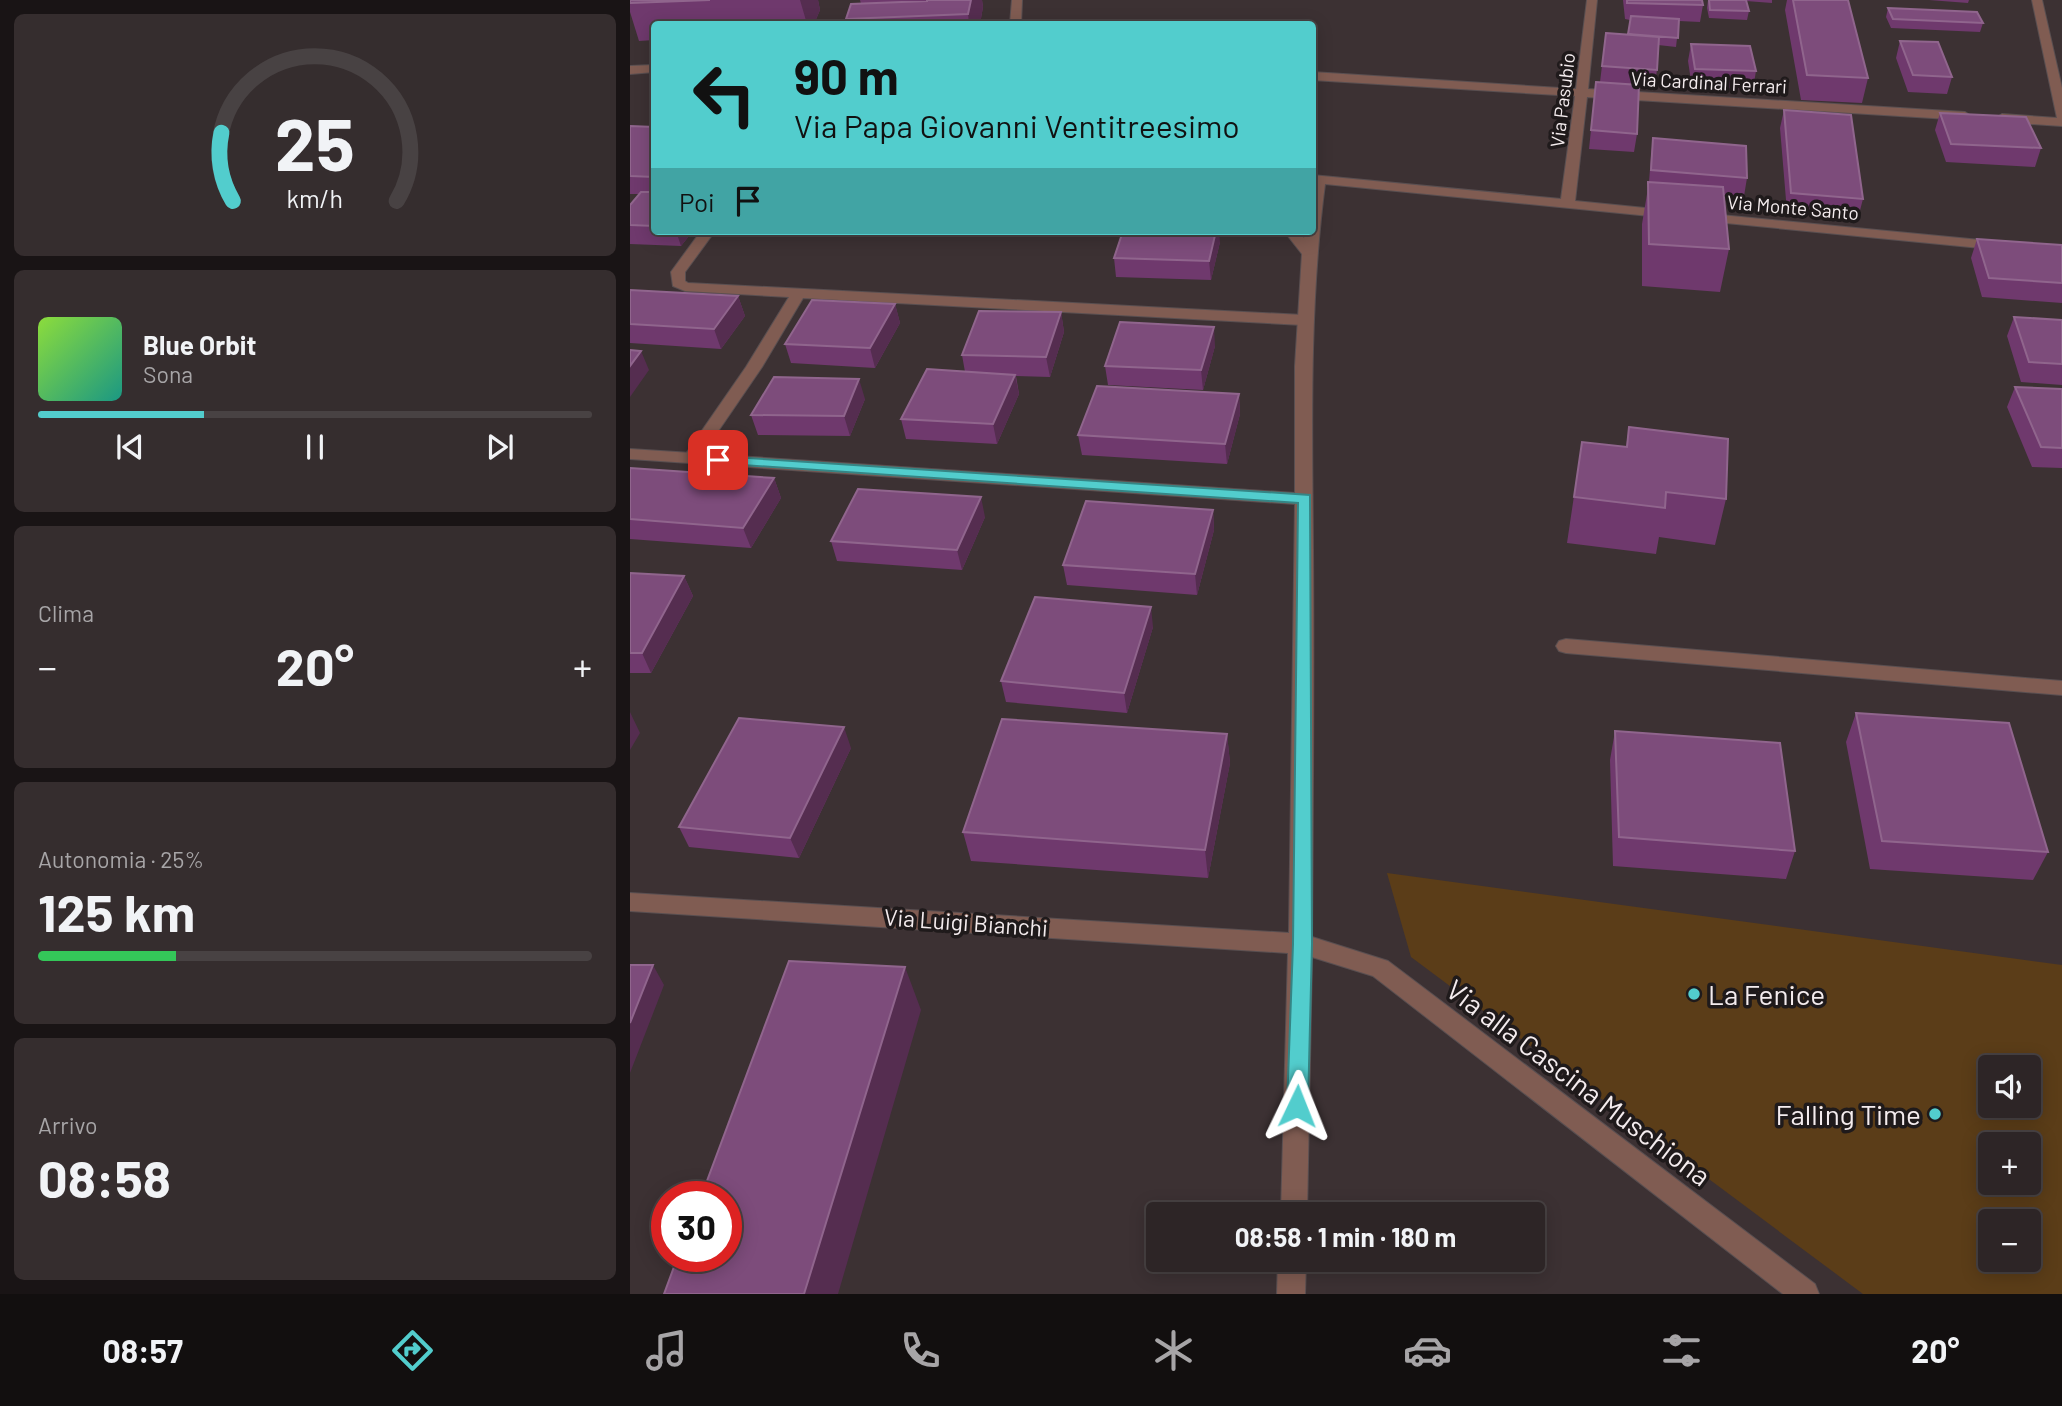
<!DOCTYPE html>
<html lang="it">
<head>
<meta charset="utf-8">
<style>
	body { margin:0; font-family:Barlow,sans-serif; background:#352d2e; color:#f1f3f6; height:100vh; display:flex; flex-direction:column; font-size:26px; white-space:nowrap }
	* { box-sizing:border-box; margin:0 }
	p { font-size:23px; color:#a7a5a7 }
	.icon { flex:none; width:38px; height:38px; fill:none; stroke:currentColor; stroke-width:2; stroke-linecap:round; stroke-linejoin:round }
	.map { position:relative; flex:1; overflow:hidden }
	.side { display:flex; flex-direction:column; gap:14px; padding:14px; background:#191415; width:630px }
	.side>* { flex:none }
	.top-card { position:absolute; left:21px; top:21px; width:665px; height:214px; border-radius:7px; box-shadow:0 4px 18px #0003,0 0 0 2px #484243; background:#52cdcd; color:#111; overflow:hidden }
	.fabs { position:absolute; left:1348px; top:1055px; display:grid; gap:14px }
	.fabs a { display:grid; place-items:center; width:63px; height:63px; border-radius:7px; background:#2d2526; box-shadow:0 4px 18px #0003,0 0 0 2px #484243; font-size:35px }
	.speed { position:absolute; left:21px; top:1181px; display:flex; gap:14px; font-size:35px; font-weight:700; text-align:center }
	.speed>* { display:grid; place-content:center; width:91px; height:91px; border-radius:50%; background:#2d2526; box-shadow:0 4px 18px #0003,0 0 0 2px #484243; line-height:1 }
	.speed .limit { border:10px solid #d22; background:#fff; color:#111 }
	.pin { position:absolute; display:grid; place-items:center; width:60px; height:60px; color:#fff; margin:-30px; border-radius:14px; box-shadow:0 4px 10px #0006 }
	.me { position:absolute; width:77px; margin:-38px; rotate:2deg; stroke-linejoin:round; filter:drop-shadow(0 0 5px #0008) }
	.turn { display:flex; align-items:center; gap:24px; height:147px; padding:0 28px; font-size:32px }
	.turn .icon { width:91px; height:91px; stroke-width:2.5 }
	.turn b { display:block; font-size:49px; line-height:60px }
	.then { display:flex; align-items:center; height:66px; padding:0 28px; background:#0003; gap:14px; font-size:26px }
	.big { font-size:52px; font-weight:700; line-height:1.1 }
	.side .card { flex:1; display:flex; flex-direction:column; justify-content:center; gap:10px; min-width:0; padding:0 24px; border-radius:10px; background:#352d2e }
	.side .dial { align-items:center; gap:0 }
	.dial svg { height:182px; overflow:visible; fill:none; stroke:#484243; stroke-width:7; stroke-linecap:round; text-anchor:middle }
	.dial text { fill:#f1f3f6; stroke:none }
	.song { display:flex; align-items:center; gap:21px }
	.cover { width:84px; height:84px; border-radius:10px; background:linear-gradient(135deg,hsl(90 70% 55%),hsl(170 70% 35%)) }
	.played { height:7px; border-radius:4px; background:linear-gradient(90deg,#52cdcd 30%,#484243 30%) }
	.keys { display:flex; justify-content:space-around; direction:ltr }
	.heat { display:flex; justify-content:space-between; align-items:center; font-size:38px; direction:ltr }
	.charge { height:10px; border-radius:5px; background:linear-gradient(90deg,#34c759 25%,#484243 0) }
	.trip { position:absolute; left:516px; top:1202px; width:399px; height:70px; border-radius:7px; background:#2d2526; box-shadow:0 4px 18px #0003,0 0 0 2px #484243; font-weight:700; line-height:70px; text-align:center }
	.tabs { display:flex; height:112px; justify-content:space-around; align-items:center; background:#120f0f; color:#a7a5a7 }
	.tabs .icon { width:49px; height:49px }
	.tabs .on { color:#52cdcd }
	.tabs b { font-size:32px; color:#f1f3f6 }
	main { display:flex; flex:1; min-height:0 }
	.map>svg:first-child { display:block }
</style>
</head>
<body>
<main>
<section class="side">
<div class="card dial"><svg viewBox="0 0 100 80">
<path d="M14 69A42 42 0 1 1 86 69"/>
<path d="M14 69A42 42 0 0 1 9 39" stroke="#52cdcd"/>
<text x="50" y="56" font-size="32" font-weight="700">25</text>
<text x="50" y="72" font-size="11">km/h</text>
</svg></div>
<div class="card">
<div class="song"><i class="cover"></i><div><b>Blue Orbit</b><p>Sona</p></div></div>
<div class="played"></div>
<div class="keys"><svg class="icon" aria-label="previous" viewBox="0 0 24 24"><path d="M18 5L8 12l10 7zM5 5v14"/></svg><svg class="icon" aria-label="pause" viewBox="0 0 24 24"><path d="M8 5v14M16 5v14"/></svg><svg class="icon" aria-label="next" viewBox="0 0 24 24"><path d="M6 5l10 7-10 7zM19 5v14"/></svg></div>
</div>
<div class="card"><p>Clima</p>
<div class="heat"><a>−</a><b class="big">20°</b><a>+</a></div>
</div>
<div class="card"><p>Autonomia · 25%</p><b class="big">125 km</b><div class="charge"></div></div>
<div class="card"><p>Arrivo</p><b class="big">08:58</b></div>
</section>
<div class="map">
<svg width="1432" height="1294" viewBox="0 0 1432 1294">
	<rect width="100%" height="100%" fill="#3c3133"/>
	<path fill="#5b3d18" fill-rule="evenodd" d="M 757,873 L 1432,965 L 1432,1294 L 1233,1294 L 781,957 ZM 1360,1068 L 1398,1068 L 1398,1106 L 1360,1106 ZM 1360,1144 L 1398,1144 L 1398,1183 L 1360,1183 ZM 1360,1222 L 1398,1222 L 1398,1260 L 1360,1260 Z"/>
	<g fill="none" stroke-linecap="round" stroke-linejoin="round">
		<g stroke="#594f51" stroke-width="2">
			<path id="service" d="M 71,231 L 85,231 L 55,272 L 55,281 L 58,283 L 673,315 L 681,320 L 673,325 L 173,298 L 132,367 L 67,462 L 61,463 L 53,458 L 116,367 L 159,297 L 55,291 L 43,286 L 41,272 Z
				M 936,639 L 1432,681 L 1432,695 L 936,653 L 929,651 L 926,646 L 929,641 Z"/>
		</g>
		<g stroke="#594f51" stroke-width="2">
			<path id="minor" d="M 382,0 L 392,0 L 391,24 L 380,24 Z
				M 957,0 L 967,0 L 958,89 L 1335,112 L 1341,116 L 1335,120 L 957,97 L 945,201 L 1045,211 L 1047,214 L 1040,218 L 695,184 C 679,306 682,428 683,549 C 684,678 683,808 682,937 L 758,961 L 1185,1284 L 1189,1294 L 1153,1294 L 743,976 L 682,957 L 677,1214 L 651,1214 L 658,953 L 0,911 L 0,893 L 659,933 L 665,504 L 0,459 L 0,449 L 665,493 L 665,366 L 672,254 L 654,231 L 668,231 L 674,238 L 675,231 L 682,231 L 682,175 L 931,199 L 945,96 L 682,80 L 682,72 L 946,89 Z
				M 1402,0 L 1412,0 L 1432,88 L 1432,126 L 1372,122 L 1366,118 L 1372,114 L 1427,118 Z
				M 0,66 L 24,65 L 24,72 L 0,74 Z
				M 1070,213 L 1371,242 L 1378,246 L 1371,250 L 1065,220 L 1065,214 Z
				M 648,1260 L 676,1260 L 675,1294 L 647,1294 Z"/>
		</g>
		<use href="#service" fill="#805c52" fill-rule="evenodd"/>
		<use href="#minor" fill="#805c52" fill-rule="evenodd"/>
	</g>
	<path fill="#6f396d" d="M 0,0 L 188,0 L 190,10 L 184,24 L 24,24 L 24,40 L 9,41 L 0,12 Z
		M 230,0 L 352,0 L 353,7 L 350,24 L 217,24 L 216,19 L 231,4 Z
		M 993,0 L 1072,0 L 1073,5 L 1070,22 L 1049,21 L 1046,47 L 1028,45 L 1027,70 L 1024,88 L 1009,87 L 1007,134 L 1004,152 L 959,149 L 966,82 L 970,82 L 976,33 L 998,35 L 1000,20 L 995,19 Z
		M 1078,0 L 1142,0 L 1142,3 L 1116,1 L 1119,11 L 1117,20 L 1079,18 L 1077,8 Z
		M 1157,0 L 1218,0 L 1238,78 L 1232,103 L 1171,100 L 1155,10 Z
		M 1299,0 L 1339,0 L 1338,3 Z
		M 1258,8 L 1353,23 L 1350,32 L 1261,28 L 1256,17 Z
		M 1270,41 L 1322,77 L 1317,94 L 1278,92 L 1266,58 Z
		M 1061,44 L 1126,71 L 1123,89 L 1062,87 L 1058,61 Z
		M 1154,110 L 1233,199 L 1228,218 L 1157,212 L 1150,128 Z
		M 1310,113 L 1411,148 L 1405,167 L 1316,162 L 1305,130 Z
		M 0,126 L 24,127 L 24,231 L 63,231 L 51,246 L 0,244 L 0,205 L 9,194 L 0,194 Z
		M 1023,138 L 1117,178 L 1114,196 L 1093,195 L 1099,249 L 1090,292 L 1012,286 L 1012,224 L 1019,182 L 1021,156 Z
		M 1347,239 L 1432,245 L 1432,303 L 1352,297 L 1341,258 Z
		M 590,242 L 581,280 L 486,277 L 484,258 Z
		M 0,290 L 108,296 L 115,316 L 91,349 L 0,343 Z
		M 265,304 L 270,323 L 245,368 L 161,363 L 155,344 Z
		M 431,312 L 434,332 L 420,377 L 386,376 L 389,394 L 367,444 L 276,439 L 271,419 L 335,372 L 332,355 Z
		M 1384,317 L 1432,320 L 1432,385 L 1391,382 L 1377,336 Z
		M 585,346 L 573,390 L 478,385 L 475,366 Z
		M 1385,387 L 1432,389 L 1432,468 L 1402,467 L 1377,407 Z
		M 609,394 L 610,414 L 597,464 L 452,455 L 448,435 Z
		M 235,399 L 220,436 L 128,435 L 121,415 Z
		M 999,427 L 1096,499 L 1085,545 L 1029,537 L 1026,554 L 937,543 L 952,442 L 996,447 Z
		M 0,468 L 144,478 L 151,498 L 121,548 L 0,539 Z
		M 583,510 L 584,530 L 567,595 L 437,585 L 433,565 Z
		M 355,517 L 332,570 L 207,561 L 201,541 Z
		M 0,573 L 54,576 L 63,596 L 21,673 L 0,673 Z
		M 523,627 L 497,713 L 376,702 L 371,681 Z
		M 1226,713 L 1418,852 L 1403,880 L 1240,869 L 1216,742 Z
		M 985,731 L 1165,851 L 1156,879 L 983,866 L 980,760 Z
		M 597,734 L 600,763 L 578,878 L 341,861 L 333,832 Z
		M 221,748 L 169,858 L 59,847 L 49,827 Z"/>
	<path fill="#552d50" d="M 170,0 L 188,0 L 190,10 L 184,24 L 177,24 Z
		M 341,0 L 352,0 L 353,7 L 350,24 L 339,24 L 338,14 Z
		M 46,231 L 63,231 L 51,246 Z
		M 586,231 L 589,231 L 590,242 L 581,280 L 579,261 Z
		M 108,296 L 115,316 L 91,349 L 84,329 Z
		M 265,304 L 270,323 L 245,368 L 240,348 Z
		M 431,312 L 434,332 L 420,377 L 416,357 Z
		M 584,327 L 585,346 L 573,390 L 571,370 Z
		M 11,351 L 19,370 L 0,397 L 0,366 Z
		M 385,375 L 389,394 L 367,444 L 363,424 Z
		M 229,379 L 235,399 L 220,436 L 214,416 Z
		M 609,394 L 610,414 L 597,464 L 595,444 Z
		M 144,478 L 151,498 L 121,548 L 113,528 Z
		M 351,497 L 355,517 L 332,570 L 327,550 Z
		M 583,510 L 584,530 L 567,595 L 565,574 Z
		M 54,576 L 63,596 L 21,673 L 12,653 Z
		M 521,607 L 523,627 L 497,713 L 494,693 Z
		M 0,712 L 10,733 L 0,750 Z
		M 214,727 L 221,748 L 169,858 L 160,838 Z
		M 597,734 L 600,763 L 578,878 L 575,850 Z
		M 23,965 L 34,985 L 0,1073 L 0,1023 Z
		M 275,967 L 291,1010 L 208,1294 L 174,1294 Z"/>
	<path fill="#7d4c7b" stroke="#90658d" stroke-width="2" d="M 0,0 L 80,0 L 0,3 Z
		M 297,0 L 341,0 L 338,14 L 216,19 L 221,4 L 297,1 Z
		M 997,0 L 1072,0 L 1073,5 L 997,3 Z
		M 1079,0 L 1116,0 L 1119,11 L 1080,10 Z
		M 1163,0 L 1218,0 L 1238,78 L 1177,75 Z
		M 1258,8 L 1347,12 L 1353,23 L 1263,19 Z
		M 1001,16 L 1049,19 L 1048,38 L 998,34 Z
		M 976,33 L 1029,37 L 1027,70 L 972,66 Z
		M 1270,41 L 1308,42 L 1322,77 L 1283,75 Z
		M 1061,44 L 1120,46 L 1126,71 L 1065,69 Z
		M 966,82 L 1009,85 L 1007,134 L 961,130 Z
		M 1154,110 L 1221,115 L 1233,199 L 1161,193 Z
		M 1310,113 L 1396,117 L 1411,148 L 1321,144 Z
		M 0,126 L 24,127 L 24,177 L 0,176 Z
		M 1023,138 L 1116,146 L 1117,178 L 1021,170 Z
		M 1018,182 L 1093,187 L 1099,249 L 1019,244 Z
		M 11,192 L 24,192 L 24,226 L 0,225 L 0,205 Z
		M 493,231 L 586,231 L 579,261 L 484,258 Z
		M 1347,239 L 1432,245 L 1432,283 L 1359,278 Z
		M 0,290 L 108,296 L 84,329 L 0,324 Z
		M 182,300 L 265,304 L 240,348 L 155,344 Z
		M 349,311 L 431,312 L 416,357 L 332,355 Z
		M 1384,317 L 1432,320 L 1432,364 L 1399,362 Z
		M 490,322 L 584,327 L 571,370 L 475,366 Z
		M 0,350 L 11,351 L 0,366 Z
		M 297,369 L 385,375 L 363,424 L 271,419 Z
		M 144,377 L 229,379 L 214,416 L 121,415 Z
		M 467,386 L 609,394 L 595,444 L 448,435 Z
		M 1385,387 L 1432,389 L 1432,448 L 1411,447 Z
		M 999,427 L 1098,439 L 1096,499 L 1036,492 L 1035,508 L 944,497 L 952,442 L 997,447 Z
		M 0,468 L 144,478 L 113,528 L 0,519 Z
		M 228,489 L 351,497 L 327,550 L 201,541 Z
		M 456,501 L 583,510 L 565,574 L 433,565 Z
		M 0,573 L 54,576 L 12,653 L 0,653 Z
		M 405,597 L 521,607 L 494,693 L 371,681 Z
		M 1226,713 L 1379,723 L 1418,852 L 1252,841 Z
		M 109,718 L 214,727 L 160,838 L 49,827 Z
		M 372,719 L 597,734 L 575,850 L 333,832 Z
		M 985,731 L 1150,743 L 1165,851 L 989,837 Z
		M 159,961 L 275,967 L 174,1294 L 34,1294 L 48,1256 L 96,1256 L 96,1197 L 71,1197 Z
		M 0,965 L 23,965 L 0,1023 Z"/>
	<path fill="#52cdcd" stroke="#358585" stroke-width="2" d="M 88,456 L 680,495 L 682,944 L 678,1106 L 674,1113 L 667,1116 L 660,1113 L 657,1106 L 663,944 L 668,503 L 83,463 L 81,460 Z"/>
	<g fill="#52cdcd" stroke="#1f1a1b" stroke-width="2.5">
		<circle cx="1064" cy="994" r="7"/>
		<circle cx="1305" cy="1114" r="7"/>
	</g>
	<g text-anchor="middle" dominant-baseline="central" stroke-width="7" stroke-linejoin="round" paint-order="stroke">
		<g font-size="19" fill="#f4ecee" stroke="#1f1a1b">
			<text transform="translate(1079 82) rotate(3)">Via Cardinal Ferrari</text>
			<text transform="translate(932 100) rotate(-83)">Via Pasubio</text>
			<text transform="translate(1163 207) rotate(5)">Via Monte Santo</text>
		</g>
		<g font-size="23" fill="#f4ecee" stroke="#1f1a1b">
			<text transform="translate(336 922) rotate(4)">Via Luigi Bianchi</text>
		</g>
		<g font-size="28" fill="#f4ecee" stroke="#1f1a1b" text-anchor="start">
			<text x="1078" y="994">La Fenice</text>
			<text x="1291" y="1114" text-anchor="end">Falling Time</text>
		</g>
		<g font-size="28" fill="#f4ecee" stroke="#1f1a1b">
			<text transform="translate(949 1082) rotate(37)">Via alla Cascina Muschiona</text>
		</g>
	</g>
</svg>
<div class="fabs">
<a><svg class="icon" aria-label="sound" viewBox="0 0 24 24"><path d="M4 9h4l5-4v14l-5-4H4zM17 9q2 3 0 6"/></svg></a>
<a>+</a>
<a>−</a>
</div>
<div class="speed"><div class="limit">30</div></div>
<div class="pin" style="left:88px;top:460px;background:#d93025"><svg class="icon" aria-label="arrive" viewBox="0 0 24 24"><path d="M6 21V4h12l-3 4 3 4H6"/></svg></div>
<svg class="me" style="left:667px;top:1106px" viewBox="-20 -20 40 40"><path d="M0-17L14 15 0 8-14 15z" fill="#52cdcd" stroke="#fff" stroke-width="4"/></svg>
<div class="trip">08:58 · 1 min · 180 m</div>
<div class="top-card">
<div class="turn"><svg class="icon" aria-label="left" viewBox="0 0 24 24"><path d="M17 20v-9H6M10 6l-5 5 5 5"/></svg><div><b>90 m</b>Via Papa Giovanni Ventitreesimo</div></div>
<div class="then">Poi<svg class="icon" aria-label="arrive" viewBox="0 0 24 24"><path d="M6 21V4h12l-3 4 3 4H6"/></svg></div>
</div>
</div>
</main>
<nav class="tabs">
<b>08:57</b>
<svg class="icon on" aria-label="directions" viewBox="0 0 24 24"><path d="M12 3l9 9-9 9-9-9zM9 14v-3h6M13 9l2 2-2 2"/></svg>
<svg class="icon" aria-label="music" viewBox="0 0 24 24"><path d="M9 18V5l10-2v13"/><circle cx="6" cy="18" r="3"/><circle cx="16" cy="16" r="3"/></svg>
<svg class="icon" aria-label="phone" viewBox="0 0 24 24"><path d="M5 4h4l2 5-3 2q2 4 5 5l2-3 5 2v4C11 20 4 13 5 4z"/></svg>
<svg class="icon" aria-label="climate" viewBox="0 0 24 24"><path d="M12 3v18M4 7l16 10M4 17L20 7"/></svg>
<svg class="icon" aria-label="car" viewBox="0 0 24 24"><path d="M5 17H2v-5l4-1 3-4h7l3 4 3 1v5h-3M9 17h6M6 11h13"/><circle cx="7" cy="17" r="2"/><circle cx="17" cy="17" r="2"/></svg>
<svg class="icon" aria-label="filters" viewBox="0 0 24 24"><path d="M4 7h16M4 17h16"/><circle cx="9" cy="7" r="2"/><circle cx="15" cy="17" r="2"/></svg>
<b>20°</b>
</nav>
</body>
</html>
